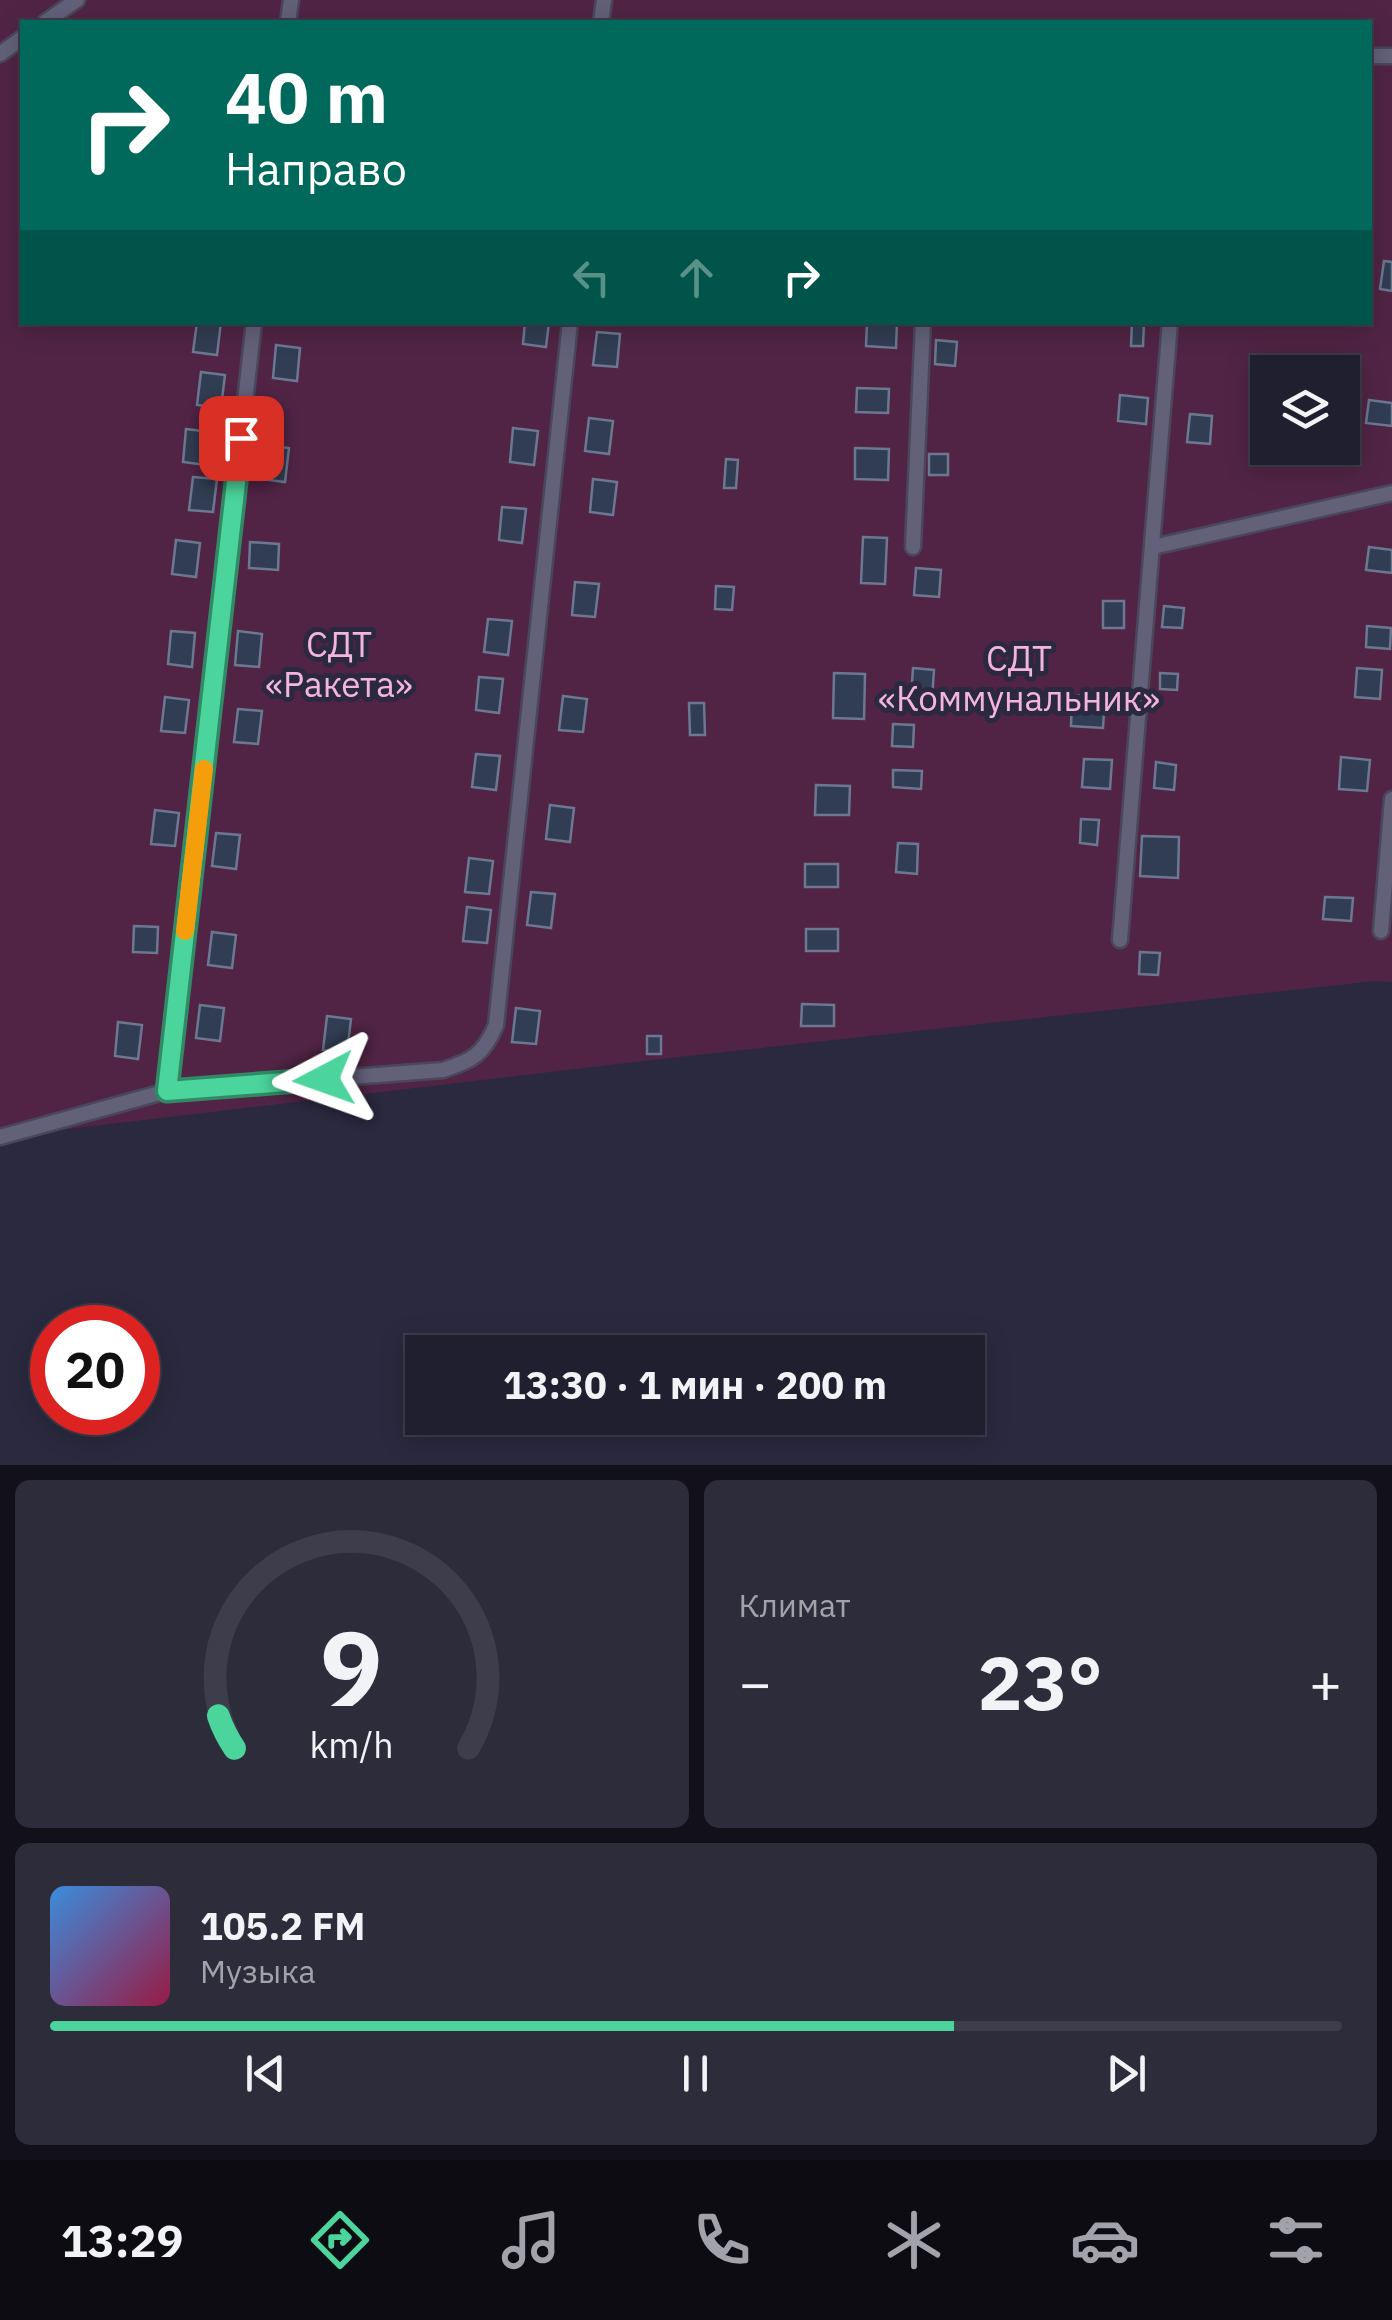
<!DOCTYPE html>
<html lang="ru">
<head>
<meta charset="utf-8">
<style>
	body { margin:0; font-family:"IBM Plex Sans",sans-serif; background:#2d2c3b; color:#f1f3f6; height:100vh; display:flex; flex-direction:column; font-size:38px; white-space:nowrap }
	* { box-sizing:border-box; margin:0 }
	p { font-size:32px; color:#a2a2aa }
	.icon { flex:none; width:55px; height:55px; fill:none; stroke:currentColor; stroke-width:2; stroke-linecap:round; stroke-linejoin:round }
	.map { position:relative; height:1465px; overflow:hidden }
	.drawer { display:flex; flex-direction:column; gap:15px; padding:15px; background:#12111a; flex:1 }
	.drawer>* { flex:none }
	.guide { position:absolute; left:20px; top:20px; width:1352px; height:305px; border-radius:0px; box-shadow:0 5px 25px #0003,0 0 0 2px #3d3d4b; background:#00695c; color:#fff; overflow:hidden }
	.controls { position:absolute; left:1250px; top:355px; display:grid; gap:20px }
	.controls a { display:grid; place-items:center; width:110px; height:110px; border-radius:0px; background:#201f2f; box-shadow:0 5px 25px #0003,0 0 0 2px #3d3d4b; font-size:50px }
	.speed { position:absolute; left:30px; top:1305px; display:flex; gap:20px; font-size:50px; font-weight:700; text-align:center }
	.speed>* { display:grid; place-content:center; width:130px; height:130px; border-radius:50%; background:#201f2f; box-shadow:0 5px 25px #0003,0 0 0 2px #3d3d4b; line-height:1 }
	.speed .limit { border:15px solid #d22; background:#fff; color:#111 }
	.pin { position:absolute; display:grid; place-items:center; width:85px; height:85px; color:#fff; margin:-42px; border-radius:20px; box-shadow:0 5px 15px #0006 }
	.me { position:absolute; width:110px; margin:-55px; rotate:266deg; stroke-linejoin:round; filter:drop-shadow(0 0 8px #0008) }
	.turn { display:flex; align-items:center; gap:35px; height:210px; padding:0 40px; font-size:45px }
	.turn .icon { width:130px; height:130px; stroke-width:2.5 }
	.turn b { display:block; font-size:70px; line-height:85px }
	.lanes { display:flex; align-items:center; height:95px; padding:0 40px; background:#0003; justify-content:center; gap:50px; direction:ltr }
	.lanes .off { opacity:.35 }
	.big { font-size:75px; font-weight:800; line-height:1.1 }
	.drawer .widget { flex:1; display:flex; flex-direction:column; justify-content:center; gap:15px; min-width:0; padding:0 35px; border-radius:15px; background:#2d2c3b }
	.drawer .dial { align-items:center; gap:0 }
	.dial svg { height:260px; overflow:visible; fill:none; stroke:#3d3d4b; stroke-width:7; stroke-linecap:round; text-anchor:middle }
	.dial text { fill:#f1f3f6; stroke:none }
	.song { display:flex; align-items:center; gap:30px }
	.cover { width:120px; height:120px; border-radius:15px; background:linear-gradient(135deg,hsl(210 70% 55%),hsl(340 70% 35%)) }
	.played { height:10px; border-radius:5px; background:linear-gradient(90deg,#4bd49b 70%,#3d3d4b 70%) }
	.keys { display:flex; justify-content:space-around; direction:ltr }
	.heat { display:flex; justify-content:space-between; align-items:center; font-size:55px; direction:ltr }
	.drawer .tiles { flex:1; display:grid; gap:15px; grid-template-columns:1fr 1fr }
	.widget:last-child { grid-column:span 2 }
	.trip { position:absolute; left:405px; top:1335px; width:580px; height:100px; border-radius:0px; background:#201f2f; box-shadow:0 5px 25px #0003,0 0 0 2px #3d3d4b; font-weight:800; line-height:100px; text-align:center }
	.tabs { display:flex; height:160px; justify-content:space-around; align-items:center; background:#0d0c13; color:#a2a2aa }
	.tabs .icon { width:70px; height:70px }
	.tabs .active { color:#4bd49b }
	.tabs b { font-size:45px; color:#f1f3f6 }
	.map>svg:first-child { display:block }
</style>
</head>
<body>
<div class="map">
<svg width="1392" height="1465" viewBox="0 0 1392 1465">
	<rect width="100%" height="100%" fill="#2b293f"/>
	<path fill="#512445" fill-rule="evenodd" d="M 0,0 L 1392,0 L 1392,982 L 1375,981 L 669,1058 L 0,1137 ZM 22,22 L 1370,22 L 1370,322 L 22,322 ZM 1268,372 L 1342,372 L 1342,448 L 1268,448 Z"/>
	<path fill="#313d52" stroke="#6b7890" stroke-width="2.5" d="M 1384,261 L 1392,262 L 1392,291 L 1380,289 Z
		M 197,322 L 221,322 L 217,355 L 193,352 Z
		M 525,322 L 549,322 L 546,347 L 523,344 Z
		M 867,322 L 897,322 L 896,348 L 866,346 Z
		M 1132,322 L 1144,322 L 1143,346 L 1131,346 Z
		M 597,332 L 620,334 L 617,367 L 593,365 Z
		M 936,340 L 957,342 L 955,366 L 935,364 Z
		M 276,345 L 300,348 L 297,381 L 273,378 Z
		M 201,372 L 225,375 L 221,408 L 197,405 Z
		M 857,388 L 889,389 L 888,413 L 856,412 Z
		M 1120,395 L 1148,398 L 1146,424 L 1118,421 Z
		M 1369,400 L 1392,403 L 1392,426 L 1366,423 Z
		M 1190,414 L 1212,416 L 1210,444 L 1187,442 Z
		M 589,418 L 613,421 L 609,454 L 585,451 Z
		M 513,428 L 538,431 L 534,465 L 510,462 Z
		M 186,429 L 210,432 L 206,465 L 183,462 Z
		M 265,445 L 289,448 L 285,482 L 261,479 Z
		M 855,448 L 889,449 L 888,480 L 855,479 Z
		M 929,454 L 948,454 L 948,475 L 929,475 Z
		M 726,459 L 738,460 L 736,488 L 724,488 Z
		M 193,477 L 217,479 L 213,512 L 189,510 Z
		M 593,479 L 617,482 L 613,515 L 590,512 Z
		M 502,507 L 526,509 L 522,543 L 499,540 Z
		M 863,537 L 887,538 L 885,584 L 861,583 Z
		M 176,540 L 200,543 L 196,577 L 172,574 Z
		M 250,542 L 279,544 L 278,570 L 249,568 Z
		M 1369,547 L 1392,550 L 1392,573 L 1366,570 Z
		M 916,568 L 941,570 L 939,597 L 914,595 Z
		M 575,582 L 599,584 L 595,617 L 572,615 Z
		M 716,586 L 734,587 L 732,610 L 715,609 Z
		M 1103,601 L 1124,601 L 1124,628 L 1103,628 Z
		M 1164,606 L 1184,608 L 1182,628 L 1162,627 Z
		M 488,619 L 512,621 L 508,655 L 484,652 Z
		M 1367,626 L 1391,628 L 1390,649 L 1366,647 Z
		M 171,631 L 195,633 L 192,667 L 168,664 Z
		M 238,631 L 262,634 L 259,667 L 235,665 Z
		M 913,668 L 934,670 L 932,699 L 911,698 Z
		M 1357,668 L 1382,670 L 1380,699 L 1355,697 Z
		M 834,673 L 865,674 L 864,719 L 833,718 Z
		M 1160,673 L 1178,674 L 1177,690 L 1160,689 Z
		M 479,677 L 503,679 L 499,713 L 476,710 Z
		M 1072,695 L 1105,697 L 1103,728 L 1071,726 Z
		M 563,696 L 587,699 L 583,732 L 559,730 Z
		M 165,697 L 189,700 L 185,733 L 161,731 Z
		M 689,703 L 704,703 L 705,735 L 690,735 Z
		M 238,709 L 262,711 L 258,744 L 234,742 Z
		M 893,724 L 914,725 L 913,747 L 892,746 Z
		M 476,754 L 500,756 L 496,790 L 472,787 Z
		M 1341,757 L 1370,760 L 1367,791 L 1339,789 Z
		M 1084,759 L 1112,760 L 1110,789 L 1082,787 Z
		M 1156,762 L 1176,765 L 1174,790 L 1154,788 Z
		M 893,770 L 922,771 L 921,789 L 893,787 Z
		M 816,785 L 850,786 L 849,815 L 815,815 Z
		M 550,805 L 574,808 L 570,842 L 546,839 Z
		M 155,810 L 179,813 L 175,846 L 151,844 Z
		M 1081,819 L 1099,820 L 1097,845 L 1080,843 Z
		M 216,833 L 240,835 L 236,869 L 212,866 Z
		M 1142,836 L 1179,837 L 1178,878 L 1140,876 Z
		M 898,843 L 918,844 L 917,874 L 896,872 Z
		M 469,858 L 493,861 L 489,894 L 465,892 Z
		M 805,864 L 838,864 L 838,887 L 805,887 Z
		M 531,892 L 555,894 L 551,928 L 527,925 Z
		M 1325,897 L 1353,898 L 1351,921 L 1323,919 Z
		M 467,907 L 491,910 L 487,943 L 463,941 Z
		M 134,926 L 158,927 L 157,953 L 133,952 Z
		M 806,929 L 838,929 L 838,951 L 806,951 Z
		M 212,932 L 236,935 L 232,968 L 208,965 Z
		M 1140,952 L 1160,953 L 1158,975 L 1139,974 Z
		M 802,1004 L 834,1005 L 834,1026 L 801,1026 Z
		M 200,1005 L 224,1008 L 220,1041 L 196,1038 Z
		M 516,1008 L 540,1011 L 536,1044 L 512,1042 Z
		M 327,1016 L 351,1019 L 347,1053 L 323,1050 Z
		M 118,1022 L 142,1025 L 138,1059 L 115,1056 Z
		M 647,1036 L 661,1036 L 661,1054 L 647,1054 Z"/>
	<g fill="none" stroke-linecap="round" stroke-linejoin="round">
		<g stroke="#4a475b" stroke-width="19">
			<path id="service" d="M 45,22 L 77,0
				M 288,22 L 291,0
				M 601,22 L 604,0
				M 0,54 L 22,38
				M 1370,56 L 1392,56
				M 913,547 L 923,322
				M 1153,547 L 1392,493
				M 1381,931 L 1392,799
				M 1120,940 L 1170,322
				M 167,1091 L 254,322
				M 0,1137 L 167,1091 L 443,1070 C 472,1061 484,1054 496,1025 L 570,322"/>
		</g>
		<use href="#service" stroke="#63617a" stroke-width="14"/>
	</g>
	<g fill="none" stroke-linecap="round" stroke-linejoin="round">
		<g stroke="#318a65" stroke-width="25">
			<path id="route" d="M 241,438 L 167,1091 L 324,1079"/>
		</g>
		<use href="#route" stroke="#4bd49b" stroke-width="18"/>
		<path stroke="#f59e0b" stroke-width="18" d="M 185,931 L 204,769"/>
	</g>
	<g text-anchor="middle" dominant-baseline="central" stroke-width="10" stroke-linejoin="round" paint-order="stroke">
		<g font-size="35" fill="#f4b4e0" stroke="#2b293f">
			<text x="339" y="644">СДТ<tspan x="339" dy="40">«Ракета»</tspan></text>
			<text x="1019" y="658">СДТ<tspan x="1019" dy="40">«Коммунальник»</tspan></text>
		</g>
	</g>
</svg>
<div class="controls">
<a><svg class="icon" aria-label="layers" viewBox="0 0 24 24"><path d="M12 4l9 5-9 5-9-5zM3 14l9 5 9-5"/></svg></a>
</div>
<div class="speed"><div class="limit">20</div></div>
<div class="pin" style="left:241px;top:438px;background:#d93025"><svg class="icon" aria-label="arrive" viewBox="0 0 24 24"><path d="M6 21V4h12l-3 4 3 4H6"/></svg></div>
<svg class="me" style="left:324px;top:1079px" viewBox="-20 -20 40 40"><path d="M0-17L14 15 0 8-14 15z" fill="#4bd49b" stroke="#fff" stroke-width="4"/></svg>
<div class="trip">13:30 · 1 мин · 200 m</div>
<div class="guide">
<div class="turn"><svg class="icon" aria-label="right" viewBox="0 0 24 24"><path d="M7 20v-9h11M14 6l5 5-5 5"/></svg><div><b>40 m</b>Направо</div></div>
<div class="lanes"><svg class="icon off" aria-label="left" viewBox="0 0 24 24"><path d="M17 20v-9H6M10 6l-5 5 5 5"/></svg><svg class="icon off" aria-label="ahead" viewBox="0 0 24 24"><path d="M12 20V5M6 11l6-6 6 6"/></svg><svg class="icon" aria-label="right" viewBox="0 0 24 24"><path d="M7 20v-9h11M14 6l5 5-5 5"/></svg></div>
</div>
</div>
<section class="drawer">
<div class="tiles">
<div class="widget dial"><svg viewBox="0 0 100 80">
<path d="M14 69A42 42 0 1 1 86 69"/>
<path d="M14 69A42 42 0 0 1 9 59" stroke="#4bd49b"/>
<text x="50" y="56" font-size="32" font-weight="700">9</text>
<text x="50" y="72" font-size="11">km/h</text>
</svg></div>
<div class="widget"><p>Климат</p>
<div class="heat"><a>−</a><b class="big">23°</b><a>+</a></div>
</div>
<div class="widget">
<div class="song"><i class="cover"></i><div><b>105.2 FM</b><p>Музыка</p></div></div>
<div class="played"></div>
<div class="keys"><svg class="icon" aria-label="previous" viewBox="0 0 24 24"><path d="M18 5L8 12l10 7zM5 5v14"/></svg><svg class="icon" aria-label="pause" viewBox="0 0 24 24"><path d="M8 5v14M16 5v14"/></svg><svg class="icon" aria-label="next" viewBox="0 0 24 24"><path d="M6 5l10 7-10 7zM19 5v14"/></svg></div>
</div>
</div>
</section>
<nav class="tabs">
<b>13:29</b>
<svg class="icon active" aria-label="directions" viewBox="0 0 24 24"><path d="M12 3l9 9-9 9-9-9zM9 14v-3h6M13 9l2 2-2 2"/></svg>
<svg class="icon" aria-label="music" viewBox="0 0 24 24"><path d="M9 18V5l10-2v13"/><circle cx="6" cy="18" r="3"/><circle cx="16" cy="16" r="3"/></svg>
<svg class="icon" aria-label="phone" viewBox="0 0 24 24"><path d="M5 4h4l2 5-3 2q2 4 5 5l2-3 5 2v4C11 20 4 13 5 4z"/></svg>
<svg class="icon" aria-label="climate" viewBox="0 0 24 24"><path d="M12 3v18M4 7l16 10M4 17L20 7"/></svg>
<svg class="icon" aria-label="car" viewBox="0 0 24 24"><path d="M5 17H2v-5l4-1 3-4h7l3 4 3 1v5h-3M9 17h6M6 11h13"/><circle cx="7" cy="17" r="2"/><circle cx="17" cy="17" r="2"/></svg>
<svg class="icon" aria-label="filters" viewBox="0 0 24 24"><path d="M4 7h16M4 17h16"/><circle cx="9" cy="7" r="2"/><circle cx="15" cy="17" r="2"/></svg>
</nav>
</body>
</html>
